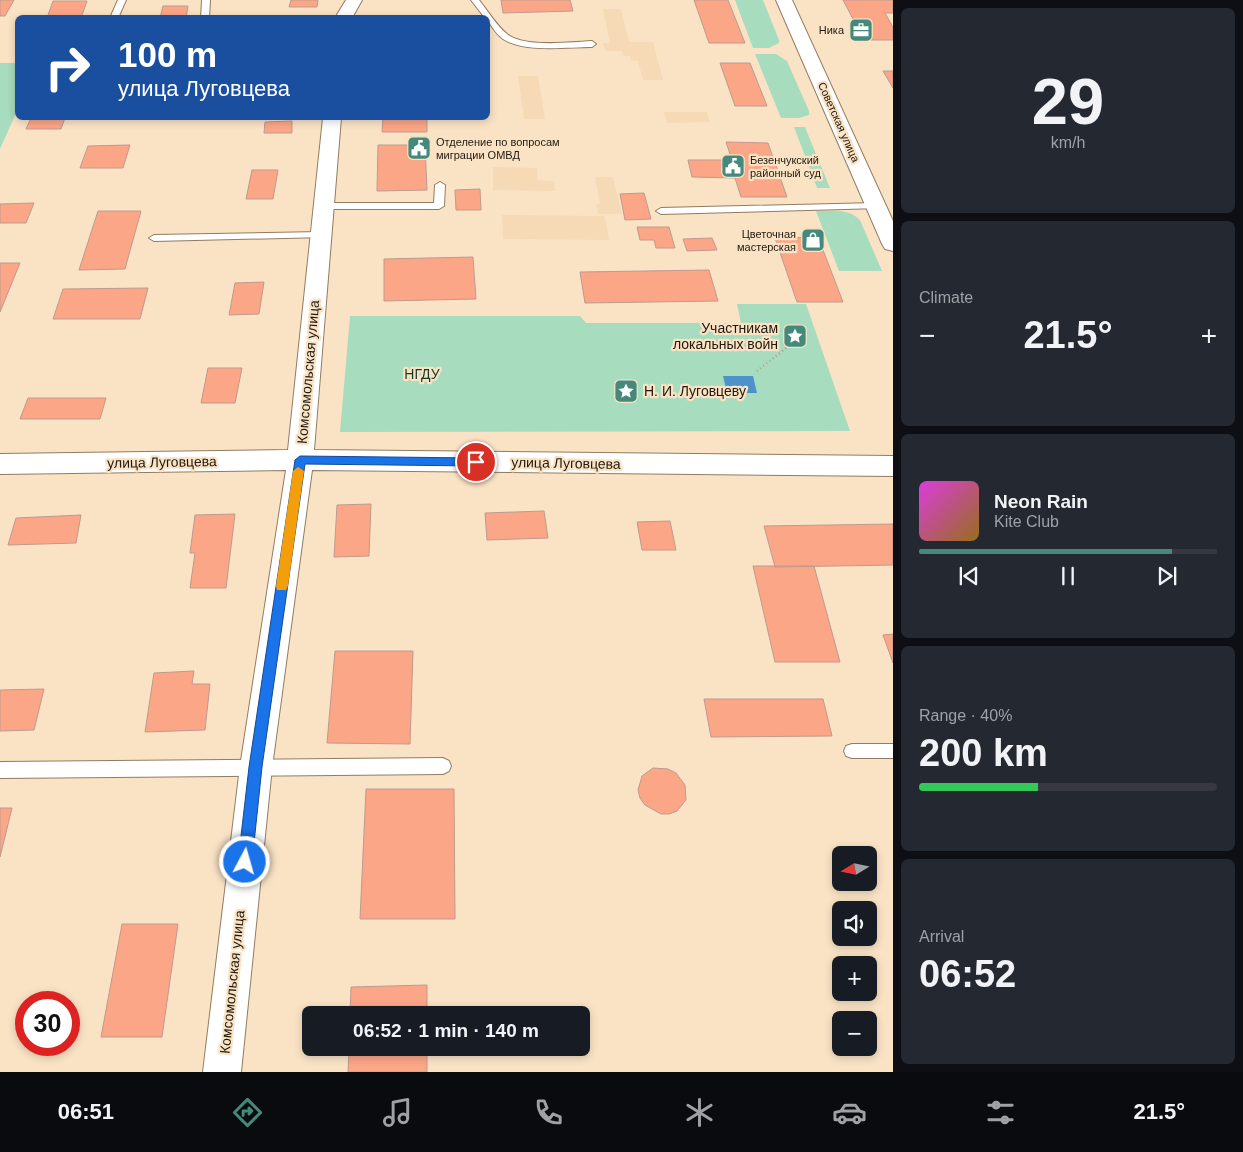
<!DOCTYPE html>
<html lang="en">
<head>
<meta charset="utf-8">
<style>
	body { margin:0; font-family:Arial,sans-serif; background:#242831; color:#f1f3f6; height:100vh; display:flex; flex-direction:column; font-size:19px; white-space:nowrap }
	* { box-sizing:border-box; margin:0 }
	p { font-size:16px; color:#9ea1a6 }
	.icon { flex:none; width:28px; height:28px; fill:none; stroke:currentColor; stroke-width:2; stroke-linecap:round; stroke-linejoin:round }
	.map { position:relative; flex:1; overflow:hidden }
	.sheet { display:flex; flex-direction:column; gap:8px; padding:8px; background:#0d0f14; width:350px }
	.sheet>* { flex:none }
	.banner { position:absolute; left:15px; top:15px; width:475px; height:105px; border-radius:8px; box-shadow:0 2px 8px #0003; background:#1a4fa0; color:#fff; overflow:hidden }
	.needle { width:32px; rotate:260deg }
	.fabs { position:absolute; left:832px; top:846px; display:grid; gap:10px }
	.fabs a { display:grid; place-items:center; width:45px; height:45px; border-radius:8px; background:#171b24; box-shadow:0 2px 8px #0003; font-size:25px }
	.speed { position:absolute; left:15px; top:991px; display:flex; gap:10px; font-size:25px; font-weight:700; text-align:center }
	.speed>* { display:grid; place-content:center; width:65px; height:65px; border-radius:50%; background:#171b24; box-shadow:0 2px 8px #0003; line-height:1 }
	.speed .limit { border:8px solid #d22; background:#fff; color:#111 }
	.pin { position:absolute; display:grid; place-items:center; width:42px; height:42px; color:#fff; margin:-21px; border:2px solid #fff; border-radius:50%; box-shadow:0 1px 5px #0007 }
	.me { position:absolute; width:55px; margin:-28px; rotate:6deg; stroke-linejoin:round; filter:drop-shadow(0 0 4px #0008) }
	.turn { display:flex; align-items:center; gap:18px; height:105px; padding:0 20px; font-size:22px }
	.turn .icon { width:65px; height:65px; stroke-width:2.5 }
	.turn b { display:block; font-size:35px; line-height:42px }
	.big { font-size:38px; font-weight:700; line-height:1.1 }
	.sheet .widget { flex:1; display:flex; flex-direction:column; justify-content:center; gap:8px; min-width:0; padding:0 18px; border-radius:8px; background:#242831 }
	.sheet .dial { align-items:center; gap:0 }
	.dial b { font-size:65px; line-height:1 }
	.song { display:flex; align-items:center; gap:15px }
	.cover { width:60px; height:60px; border-radius:8px; background:linear-gradient(135deg,hsl(300 70% 55%),hsl(40 70% 35%)) }
	.played { height:5px; border-radius:2px; background:linear-gradient(90deg,#45897b 85%,#363941 85%) }
	.keys { display:flex; justify-content:space-around; direction:ltr }
	.heat { display:flex; justify-content:space-between; align-items:center; font-size:28px; direction:ltr }
	.charge { height:8px; border-radius:4px; background:linear-gradient(90deg,#34c759 40%,#363941 0) }
	.trip { position:absolute; left:302px; top:1006px; width:288px; height:50px; border-radius:8px; background:#171b24; box-shadow:0 2px 8px #0003; font-weight:700; line-height:50px; text-align:center }
	.tab-bar { display:flex; height:80px; justify-content:space-around; align-items:center; background:#090b0e; color:#9ea1a6 }
	.tab-bar .icon { width:35px; height:35px }
	.tab-bar .current { color:#45897b }
	.tab-bar b { font-size:22px; color:#f1f3f6 }
	main { display:flex; flex:1; min-height:0 }
	.map>svg:first-child { display:block }
</style>
</head>
<body>
<main>
<div class="map">
<svg width="893" height="1072" viewBox="0 0 893 1072">
	<rect width="100%" height="100%" fill="#fae3c5"/>
	<path fill="#f5dab5" d="M 603,9 L 621,9 L 629,42 L 653,42 L 663,80 L 643,80 L 638,61 L 632,61 L 630,56 L 624,56 L 622,51 L 605,51 L 603,43 L 610,43 Z
		M 518,76 L 538,76 L 545,119 L 524,119 Z
		M 664,112 L 707,112 L 710,122 L 667,123 Z
		M 493,167 L 537,168 L 537,180 L 554,181 L 555,191 L 493,190 Z
		M 595,177 L 613,177 L 622,214 L 598,214 L 596,204 L 600,204 Z
		M 502,215 L 605,216 L 609,240 L 503,239 Z"/>
	<path fill="#a7dcbe" d="M 735,0 L 763,0 L 779,40 L 779,43 L 769,48 L 753,48 Z
		M 755,54 L 776,54 L 787,61 L 809,111 L 809,115 L 799,118 L 781,118 Z
		M 0,63 L 17,63 L 17,111 L 0,149 Z
		M 794,127 L 805,127 L 830,188 L 817,188 Z
		M 816,211 C 831,211 849,208 860,220 L 882,271 L 839,271 Z
		M 737,304 L 806,304 L 850,431 L 340,432 L 350,316 L 580,316 L 586,323 L 741,323 Z"/>
	<path fill="#4e92cc" d="M 723,376 L 753,376 L 757,393 L 727,393 Z"/>
	<path fill="#fca688" stroke="#be9a8e" d="M 0,0 L 14,0 L 5,16 L 0,16 Z
		M 291,0 L 318,0 L 317,7 L 289,7 Z
		M 501,0 L 570,0 L 573,11 L 503,13 Z
		M 694,0 L 728,0 L 745,43 L 709,43 Z
		M 843,0 L 893,0 L 893,13 L 885,13 L 893,27 L 893,40 L 864,40 Z
		M 53,1 L 87,1 L 81,18 L 47,18 Z
		M 163,6 L 188,6 L 186,18 L 160,18 Z
		M 720,63 L 750,63 L 767,106 L 735,106 Z
		M 883,71 L 893,71 L 893,88 Z
		M 31,118 L 65,118 L 61,129 L 26,129 Z
		M 383,118 L 427,118 L 427,132 L 382,132 Z
		M 292,121 L 292,133 L 264,133 L 265,122 Z
		M 726,142 L 768,143 L 787,197 L 741,197 L 735,178 L 692,177 L 688,160 L 732,160 Z
		M 130,145 L 123,168 L 80,168 L 88,146 Z
		M 378,145 L 425,145 L 427,190 L 377,191 Z
		M 252,170 L 278,170 L 273,199 L 246,199 Z
		M 480,189 L 481,210 L 456,210 L 455,190 Z
		M 644,193 L 651,219 L 625,220 L 620,194 Z
		M 34,203 L 26,223 L 0,223 L 0,204 Z
		M 98,211 L 141,211 L 125,269 L 79,270 Z
		M 637,227 L 669,227 L 675,248 L 656,248 L 654,240 L 640,240 Z
		M 818,237 L 843,302 L 797,302 L 775,238 Z
		M 712,238 L 717,250 L 687,251 L 683,239 Z
		M 473,257 L 476,299 L 384,301 L 384,259 Z
		M 0,263 L 20,263 L 0,312 Z
		M 709,270 L 718,301 L 585,303 L 580,272 Z
		M 264,282 L 259,314 L 229,315 L 235,283 Z
		M 148,288 L 140,319 L 53,319 L 63,289 Z
		M 208,368 L 242,368 L 235,403 L 201,403 Z
		M 28,398 L 106,398 L 100,419 L 20,419 Z
		M 371,504 L 369,556 L 334,557 L 337,505 Z
		M 544,511 L 548,538 L 487,540 L 485,513 Z
		M 235,514 L 226,588 L 190,588 L 195,553 L 190,553 L 195,515 Z
		M 81,515 L 76,543 L 8,545 L 16,518 Z
		M 670,521 L 676,550 L 642,550 L 637,522 Z
		M 893,524 L 893,565 L 775,567 L 764,526 Z
		M 753,566 L 814,566 L 840,662 L 775,662 Z
		M 893,634 L 893,663 L 883,635 Z
		M 335,651 L 413,651 L 410,744 L 327,743 Z
		M 194,671 L 192,684 L 210,684 L 205,730 L 145,732 L 154,673 Z
		M 44,689 L 34,730 L 0,731 L 0,690 Z
		M 704,699 L 823,699 L 832,736 L 711,737 Z
		M 653,768 L 668,769 L 676,773 L 685,785 L 686,800 L 677,811 L 669,814 L 661,814 L 645,805 L 640,798 L 638,790 L 642,776 Z
		M 366,789 L 454,789 L 455,919 L 360,919 Z
		M 0,808 L 12,808 L 0,857 Z
		M 122,924 L 178,924 L 162,1037 L 101,1037 Z
		M 427,985 L 427,1015 L 350,1015 L 351,987 Z
		M 349,1048 L 427,1048 L 427,1072 L 348,1072 Z"/>
	<g fill="none" stroke-linecap="round" stroke-linejoin="round">
		<g stroke="#917c61" stroke-width="2">
			<path id="service" d="M 118,0 L 126,0 L 118,18 L 110,18 Z
				M 202,0 L 210,0 L 209,18 L 201,18 Z
				M 471,0 L 479,0 C 488,11 496,25 507,34 C 523,48 571,42 592,41 L 596,44 L 592,47 C 567,47 525,53 503,39 C 497,35 492,27 488,21 L 488,18 L 485,18 Z
				M 440,182 L 445,185 L 444,206 L 439,209 L 324,209 L 319,206 L 324,203 L 434,203 L 435,185 Z
				M 877,203 L 881,204 L 882,206 L 881,208 L 661,214 L 656,211 L 661,208 Z
				M 321,232 L 326,235 L 325,237 L 154,241 L 149,238 L 154,235 Z
				M 852,744 L 893,744 L 893,758 L 852,758 L 846,756 L 844,751 L 846,746 Z
				M 443,758 L 449,761 L 451,766 L 449,771 L 443,774 L 0,778 L 0,762 Z"/>
		</g>
		<g stroke="#917c61" stroke-width="2">
			<path id="minor" d="M 346,0 L 362,0 L 352,18 L 335,18 Z
				M 323,118 L 341,118 L 314,450 L 893,456 L 893,476 L 312,470 L 272,767 L 241,1072 L 203,1072 L 240,767 L 286,470 L 0,474 L 0,454 L 288,450 Z"/>
		</g>
		<g stroke="#917c61" stroke-width="2">
			<path id="tertiary" d="M 776,0 L 792,0 L 893,221 L 893,251 L 885,249 L 882,244 Z"/>
		</g>
		<path stroke="#b3a189" stroke-width="2.5" stroke-dasharray="1 3" stroke-linecap="butt" d="M 757,371 L 790,345"/>
		<use href="#service" fill="#fff" fill-rule="evenodd"/>
		<use href="#minor" fill="#fff" fill-rule="evenodd"/>
		<use href="#tertiary" fill="#fff" fill-rule="evenodd"/>
	</g>
	<path fill="#1a73e8" stroke="#114b97" d="M 300,456 L 476,458 L 481,462 L 476,466 L 305,464 L 262,767 L 252,862 L 250,867 L 245,869 L 240,867 L 238,862 L 249,767 L 295,460 Z"/>
	<path fill="#f59e0b" d="M 298,467 L 304,471 L 288,586 L 286,590 L 277,590 L 276,586 L 293,471 Z"/>
	<defs>
		<g id="office-square" transform="scale(1.25)"><rect x="-9" y="-9" width="18" height="18" rx="4" fill="#45897b" stroke="#fae3c5"/><path d="M-6-3h4V-5.5h4V-3h4V5H-6ZM-1-4.5V-3h2v-1.5ZM-6 0V1H6V0Z" fill="#fff"/></g>
		<g id="civic-square" transform="scale(1.25)"><rect x="-9" y="-9" width="18" height="18" rx="4" fill="#45897b" stroke="#fae3c5"/><path d="M-.6-6.5H3V-4.5H.6V-3L4-1V1h2V6H-6V1h2V-1L-.6-3ZM-1.2 2.5V6h2.4V2.5Z" fill="#fff"/></g>
		<g id="shop-square" transform="scale(1.25)"><rect x="-9" y="-9" width="18" height="18" rx="4" fill="#45897b" stroke="#fae3c5"/><path d="M-5-2.5h2.3a2.7 3.5 0 0 1 5.4 0H5L5.5 6h-11ZM-1.5-2.5h3a1.5 2.3 0 0 0-3 0Z" fill="#fff"/></g>
		<g id="sight-square" transform="scale(1.25)"><rect x="-9" y="-9" width="18" height="18" rx="4" fill="#45897b" stroke="#fae3c5"/><path d="M0-6L1.8-2.2L6-1.7L2.9 1.2L3.7 5.4L0 3.3L-3.7 5.4L-2.9 1.2L-6-1.7L-1.8-2.2Z" fill="#fff"/></g>
	</defs>
	<g fill-rule="evenodd">
		<use href="#office-square" x="861" y="30"/>
		<use href="#civic-square" x="419" y="148"/>
		<use href="#civic-square" x="733" y="166"/>
		<use href="#shop-square" x="813" y="240"/>
		<use href="#sight-square" x="795" y="336"/>
		<use href="#sight-square" x="626" y="391"/>
	</g>
	<g text-anchor="middle" dominant-baseline="central" stroke-width="4.5" stroke-linejoin="round" paint-order="stroke">
		<g font-size="11" fill="#21190e" stroke="#fae3c5" text-anchor="end">
			<text x="844" y="30">Ника</text>
			<text x="436" y="142" text-anchor="start">Отделение по вопросам<tspan x="436" dy="13">миграции ОМВД</tspan></text>
			<text x="750" y="160" text-anchor="start">Безенчукский<tspan x="750" dy="13">районный суд</tspan></text>
			<text x="796" y="234">Цветочная<tspan x="796" dy="13">мастерская</tspan></text>
		</g>
		<g font-size="11" fill="#21190e" stroke="#fae3c5">
			<text transform="translate(839 122) rotate(66)">Советская улица</text>
		</g>
		<g font-size="14" fill="#21190e" stroke="#fae3c5" text-anchor="end">
			<text x="778" y="328">Участникам<tspan x="778" dy="16">локальных войн</tspan></text>
			<text x="644" y="391" text-anchor="start">Н. И. Луговцеву</text>
		</g>
		<g font-size="14" fill="#21190e" stroke="#fae3c5">
			<text transform="translate(308 372) rotate(-85)">Комсомольская улица</text>
			<text transform="translate(162 462) rotate(-1)">улица Луговцева</text>
			<text transform="translate(566 463) rotate(1)">улица Луговцева</text>
			<text transform="translate(232 982) rotate(-84)">Комсомольская улица</text>
		</g>
		<g font-size="14" fill="#133b28" stroke="#fae3c5">
			<text x="422" y="374">НГДУ</text>
		</g>
	</g>
</svg>
<div class="fabs">
<a><svg class="needle" viewBox="-14 -14 28 28"><path d="M0-13l5 13h-10z" fill="#e53935"/><path d="M0 13l5-13h-10z" fill="#9ea1a6"/></svg></a>
<a><svg class="icon" aria-label="sound" viewBox="0 0 24 24"><path d="M4 9h4l5-4v14l-5-4H4zM17 9q2 3 0 6"/></svg></a>
<a>+</a>
<a>−</a>
</div>
<div class="speed"><div class="limit">30</div></div>
<div class="pin" style="left:476px;top:462px;background:#d93025"><svg class="icon" aria-label="arrive" viewBox="0 0 24 24"><path d="M6 21V4h12l-3 4 3 4H6"/></svg></div>
<svg class="me" style="left:245px;top:862px" viewBox="-20 -20 40 40"><circle r="17" fill="#1a73e8" stroke="#fff" stroke-width="3"/><path d="M0-11L8 9 0 5-8 9z" fill="#fff"/></svg>
<div class="trip">06:52 · 1 min · 140 m</div>
<div class="banner">
<div class="turn"><svg class="icon" aria-label="right" viewBox="0 0 24 24"><path d="M7 20v-9h11M14 6l5 5-5 5"/></svg><div><b>100 m</b>улица Луговцева</div></div>
</div>
</div>
<section class="sheet">
<div class="widget dial"><b>29</b><p>km/h</p></div>
<div class="widget"><p>Climate</p>
<div class="heat"><a>−</a><b class="big">21.5°</b><a>+</a></div>
</div>
<div class="widget">
<div class="song"><i class="cover"></i><div><b>Neon Rain</b><p>Kite Club</p></div></div>
<div class="played"></div>
<div class="keys"><svg class="icon" aria-label="previous" viewBox="0 0 24 24"><path d="M18 5L8 12l10 7zM5 5v14"/></svg><svg class="icon" aria-label="pause" viewBox="0 0 24 24"><path d="M8 5v14M16 5v14"/></svg><svg class="icon" aria-label="next" viewBox="0 0 24 24"><path d="M6 5l10 7-10 7zM19 5v14"/></svg></div>
</div>
<div class="widget"><p>Range · 40%</p><b class="big">200 km</b><div class="charge"></div></div>
<div class="widget"><p>Arrival</p><b class="big">06:52</b></div>
</section>
</main>
<nav class="tab-bar">
<b>06:51</b>
<svg class="icon current" aria-label="directions" viewBox="0 0 24 24"><path d="M12 3l9 9-9 9-9-9zM9 14v-3h6M13 9l2 2-2 2"/></svg>
<svg class="icon" aria-label="music" viewBox="0 0 24 24"><path d="M9 18V5l10-2v13"/><circle cx="6" cy="18" r="3"/><circle cx="16" cy="16" r="3"/></svg>
<svg class="icon" aria-label="phone" viewBox="0 0 24 24"><path d="M5 4h4l2 5-3 2q2 4 5 5l2-3 5 2v4C11 20 4 13 5 4z"/></svg>
<svg class="icon" aria-label="climate" viewBox="0 0 24 24"><path d="M12 3v18M4 7l16 10M4 17L20 7"/></svg>
<svg class="icon" aria-label="car" viewBox="0 0 24 24"><path d="M5 17H2v-5l4-1 3-4h7l3 4 3 1v5h-3M9 17h6M6 11h13"/><circle cx="7" cy="17" r="2"/><circle cx="17" cy="17" r="2"/></svg>
<svg class="icon" aria-label="filters" viewBox="0 0 24 24"><path d="M4 7h16M4 17h16"/><circle cx="9" cy="7" r="2"/><circle cx="15" cy="17" r="2"/></svg>
<b>21.5°</b>
</nav>
</body>
</html>
